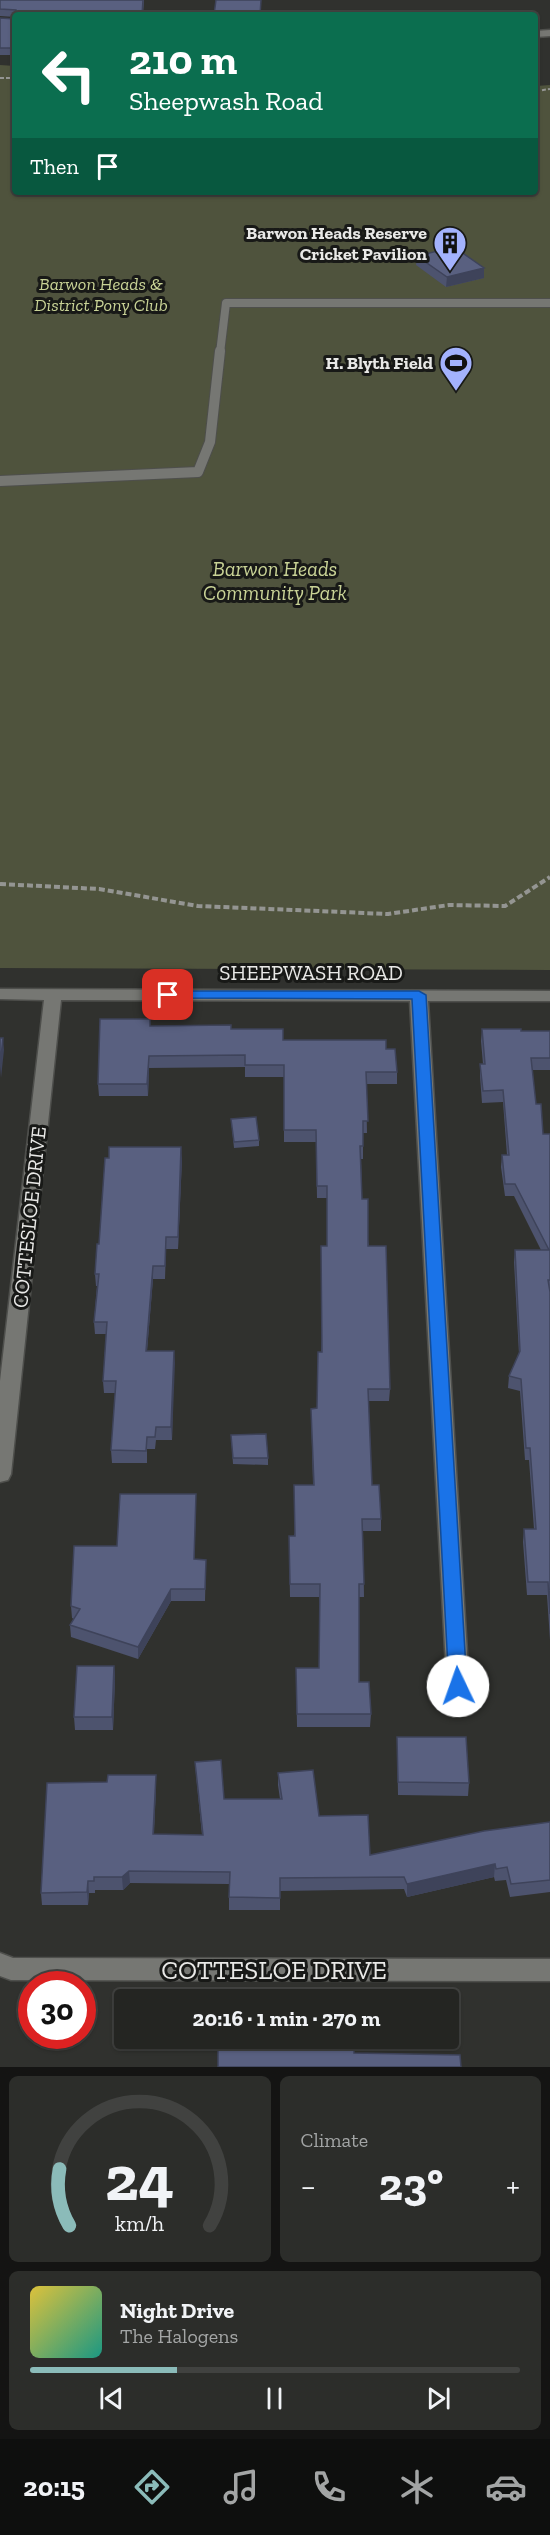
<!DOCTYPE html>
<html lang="en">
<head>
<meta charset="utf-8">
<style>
	body { margin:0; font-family:"Zilla Slab",serif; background:#2c2d2a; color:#f1f3f6; height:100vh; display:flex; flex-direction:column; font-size:22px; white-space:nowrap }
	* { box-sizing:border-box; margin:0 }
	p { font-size:20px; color:#a3a5a5 }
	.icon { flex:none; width:33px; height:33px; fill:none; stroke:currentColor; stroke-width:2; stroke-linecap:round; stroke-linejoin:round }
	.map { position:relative; height:2067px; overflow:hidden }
	.sheet { display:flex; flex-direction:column; gap:9px; padding:9px; background:#141413; flex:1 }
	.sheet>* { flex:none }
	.hud { position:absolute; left:12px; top:12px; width:526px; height:183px; border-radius:6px; box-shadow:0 2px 4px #0004,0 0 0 2px #414240; background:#0b6e4f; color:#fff; overflow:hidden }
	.speed { position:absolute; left:18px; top:1971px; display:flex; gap:12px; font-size:30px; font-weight:700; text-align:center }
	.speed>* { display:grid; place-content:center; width:78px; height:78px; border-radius:50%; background:#242522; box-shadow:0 2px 4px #0004,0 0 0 2px #414240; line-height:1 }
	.speed .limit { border:9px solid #d22; background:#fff; color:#111 }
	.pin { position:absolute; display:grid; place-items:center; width:51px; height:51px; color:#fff; margin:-26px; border-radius:12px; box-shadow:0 3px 9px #0006 }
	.me { position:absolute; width:66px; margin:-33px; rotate:357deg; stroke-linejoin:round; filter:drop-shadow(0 0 4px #0008) }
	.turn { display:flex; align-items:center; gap:21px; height:126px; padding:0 18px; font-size:27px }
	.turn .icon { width:78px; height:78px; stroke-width:2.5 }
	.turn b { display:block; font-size:42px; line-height:51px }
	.then { display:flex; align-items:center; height:57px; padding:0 18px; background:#0003; gap:12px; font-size:22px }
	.big { font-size:45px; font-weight:800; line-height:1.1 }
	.sheet .card { flex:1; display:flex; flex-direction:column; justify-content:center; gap:9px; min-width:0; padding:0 21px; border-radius:9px; background:#2c2d2a }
	.sheet .dial { align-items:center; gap:0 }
	.dial svg { height:156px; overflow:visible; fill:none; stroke:#414240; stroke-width:7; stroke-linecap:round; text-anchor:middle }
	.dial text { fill:#f1f3f6; stroke:none }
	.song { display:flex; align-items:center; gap:18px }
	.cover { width:72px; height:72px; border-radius:9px; background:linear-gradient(135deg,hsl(50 70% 55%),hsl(170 70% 35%)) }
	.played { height:6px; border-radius:3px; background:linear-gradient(90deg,#8bbbb9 30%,#414240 30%) }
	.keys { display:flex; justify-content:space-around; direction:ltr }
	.heat { display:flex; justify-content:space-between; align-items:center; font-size:33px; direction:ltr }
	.sheet .tiles { flex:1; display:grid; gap:9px; grid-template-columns:1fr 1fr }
	.card:last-child { grid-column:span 2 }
	.trip { position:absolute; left:114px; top:1989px; width:345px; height:60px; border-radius:6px; background:#242522; box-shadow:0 2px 4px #0004,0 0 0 2px #414240; font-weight:800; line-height:60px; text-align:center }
	.tabs { display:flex; height:96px; justify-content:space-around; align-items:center; background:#0e0f0e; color:#a3a5a5 }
	.tabs .icon { width:42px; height:42px }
	.tabs .current { color:#8bbbb9 }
	.tabs b { font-size:27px; color:#f1f3f6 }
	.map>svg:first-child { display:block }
</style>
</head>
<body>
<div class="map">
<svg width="550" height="2067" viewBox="0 0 550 2067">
	<rect width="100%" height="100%" fill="#30312e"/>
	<path fill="#4f533d" d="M 0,65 L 15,66 L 15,192 L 536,192 L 536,86 L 550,85 L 550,970 L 0,968 Z"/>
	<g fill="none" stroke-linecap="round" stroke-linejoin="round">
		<g stroke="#4e4f4c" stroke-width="10">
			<path id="service-far1" d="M 220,353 L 226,303 L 550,303"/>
		</g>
		<g stroke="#4e4f4c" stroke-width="12">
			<path id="service" d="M 0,481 L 198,472 L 210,442 L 220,351"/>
		</g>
		<g stroke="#4e4f4c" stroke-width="3">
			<path id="minor" d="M 550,30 L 550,36 L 536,37 L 536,31 Z
				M 0,989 L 550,991 L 550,1001 L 428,1001 L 469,1686 L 466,1692 L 458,1695 L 450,1692 L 447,1686 L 410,1001 L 61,1000 L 11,1474 L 8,1480 L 0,1482 L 0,1381 L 44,1000 L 0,999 Z
				M 0,1953 L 13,1958 L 550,1959 L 550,1981 L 11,1980 L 0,1976 Z"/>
		</g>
		<path stroke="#949592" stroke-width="2" stroke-dasharray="4 2" stroke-linecap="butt" d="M 0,78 L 15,78
			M 536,91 L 550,89"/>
		<path stroke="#949592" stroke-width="4" stroke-dasharray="6 3" stroke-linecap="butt" d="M 0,884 L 99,889 L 198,906 L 388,914 L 449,905 L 505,906 L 550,877"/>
		<use href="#service-far1" stroke="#767773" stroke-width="8"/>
		<use href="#service" stroke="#767773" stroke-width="10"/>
		<use href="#minor" fill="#767773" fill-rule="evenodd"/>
	</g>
	<path fill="#4d536e" d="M 0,0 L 144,0 L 143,15 L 15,15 L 15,17 L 0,16 Z
		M 0,18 L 15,19 L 15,55 L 0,55 Z
		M 417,256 L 484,278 L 446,287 L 416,265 Z
		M 150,1026 L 231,1029 L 283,1040 L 386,1049 L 397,1072 L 397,1084 L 366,1084 L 367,1133 L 363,1133 L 363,1159 L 361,1159 L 362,1199 L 390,1389 L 389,1401 L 368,1401 L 372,1485 L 381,1519 L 381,1531 L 363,1531 L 364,1597 L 359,1597 L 359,1682 L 371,1714 L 370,1727 L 297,1727 L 296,1668 L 319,1668 L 319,1597 L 290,1597 L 289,1548 L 313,1485 L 311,1409 L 317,1408 L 321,1352 L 327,1246 L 327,1198 L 317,1198 L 316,1142 L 284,1142 L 284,1077 L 245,1077 L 245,1067 L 149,1068 L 148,1096 L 99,1096 L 98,1084 Z
		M 482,1029 L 521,1031 L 550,1031 L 550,1070 L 532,1070 L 536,1104 L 543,1134 L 550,1134 L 550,1640 L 547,1595 L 527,1595 L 523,1542 L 524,1529 L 534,1529 L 529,1460 L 525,1460 L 520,1391 L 508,1388 L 509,1376 L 519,1354 L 514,1262 L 515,1250 L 541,1250 L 514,1196 L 505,1196 L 501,1167 L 502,1155 L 507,1155 L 503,1102 L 482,1103 L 480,1076 L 480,1064 L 483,1064 L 481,1041 Z
		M 231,1119 L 259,1140 L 259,1146 L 234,1148 Z
		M 182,1159 L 178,1249 L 166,1249 L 165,1279 L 153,1279 L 147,1351 L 174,1351 L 172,1440 L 156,1440 L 155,1449 L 147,1449 L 147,1463 L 112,1463 L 111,1450 L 116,1393 L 104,1393 L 103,1381 L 106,1334 L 95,1334 L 94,1322 L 97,1286 L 96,1286 L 95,1274 L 99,1244 Z
		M 231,1435 L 268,1458 L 268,1465 L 233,1464 Z
		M 196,1494 L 194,1559 L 206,1560 L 205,1601 L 171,1601 L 138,1659 L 71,1637 L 70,1625 L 74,1619 L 72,1618 L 71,1606 L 117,1546 Z
		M 114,1666 L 115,1679 L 113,1730 L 75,1730 L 74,1717 Z
		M 397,1737 L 469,1783 L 468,1796 L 398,1795 Z
		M 195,1762 L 224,1799 L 280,1799 L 278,1785 L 278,1773 L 319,1816 L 370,1855 L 550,1822 L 550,1892 L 510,1897 L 506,1880 L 495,1881 L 494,1877 L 407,1897 L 404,1889 L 280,1891 L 280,1910 L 229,1910 L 229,1884 L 130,1883 L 123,1890 L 95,1890 L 95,1893 L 89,1893 L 88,1905 L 42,1905 L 41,1893 L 107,1782 L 156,1775 L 156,1787 L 154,1834 L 202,1835 L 196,1775 Z"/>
	<path fill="#3e435a" d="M 484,268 L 484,278 L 446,287 L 447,277 Z
		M 3,1038 L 4,1050 L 1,1078 L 0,1066 Z
		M 149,1056 L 149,1068 L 148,1096 L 147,1084 Z
		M 181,1147 L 182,1159 L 178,1249 L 178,1237 Z
		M 153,1266 L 153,1279 L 146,1363 L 146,1351 Z
		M 174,1351 L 175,1363 L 172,1440 L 171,1427 Z
		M 196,1494 L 196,1506 L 194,1571 L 194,1559 Z
		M 171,1589 L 171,1601 L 138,1659 L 138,1647 Z
		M 114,1666 L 115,1679 L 113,1730 L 112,1717 Z
		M 156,1775 L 156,1787 L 153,1846 L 153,1834 Z
		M 495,1864 L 494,1877 L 407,1897 L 407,1884 Z
		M 129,1871 L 130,1883 L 123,1890 L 122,1877 Z
		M 88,1881 L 89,1893 L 88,1905 L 87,1892 Z"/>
	<path fill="#596080" stroke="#3e435a" stroke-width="1.5" d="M 0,0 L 143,0 L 142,15 L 16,15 L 16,10 L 0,9 Z
		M 216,0 L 261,0 L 260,15 L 214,15 Z
		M 0,18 L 15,19 L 15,48 L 0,48 Z
		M 454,247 L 484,268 L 447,277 L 417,256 Z
		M 100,1019 L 150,1019 L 150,1026 L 231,1025 L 231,1029 L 283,1029 L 283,1040 L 386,1040 L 386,1049 L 395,1049 L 397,1072 L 366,1072 L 368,1121 L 363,1121 L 363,1146 L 360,1146 L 362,1199 L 368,1199 L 368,1246 L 386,1246 L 390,1389 L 368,1389 L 372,1485 L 379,1485 L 381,1519 L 362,1519 L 364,1584 L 359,1584 L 359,1682 L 369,1682 L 371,1714 L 297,1714 L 296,1668 L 319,1668 L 320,1584 L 290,1584 L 289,1536 L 295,1536 L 294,1485 L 314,1485 L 311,1409 L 317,1408 L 318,1352 L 322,1352 L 321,1246 L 327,1246 L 327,1186 L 317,1186 L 316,1130 L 284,1130 L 284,1065 L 245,1065 L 245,1055 L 149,1056 L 147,1084 L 98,1084 Z
		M 482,1029 L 521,1029 L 521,1031 L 550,1031 L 550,1058 L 531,1058 L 536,1104 L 541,1104 L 543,1134 L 550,1134 L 550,1280 L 548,1280 L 550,1292 L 550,1614 L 548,1582 L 528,1582 L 524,1529 L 536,1529 L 530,1448 L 526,1448 L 521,1379 L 509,1376 L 520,1351 L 515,1250 L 549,1250 L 515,1184 L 505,1184 L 502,1155 L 509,1155 L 503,1090 L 483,1091 L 480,1064 L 485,1064 Z
		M 0,1038 L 3,1038 L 0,1066 Z
		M 256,1117 L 259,1140 L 234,1142 L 231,1119 Z
		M 109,1147 L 181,1147 L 178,1237 L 166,1237 L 165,1266 L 153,1266 L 146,1351 L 174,1351 L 171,1427 L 156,1427 L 155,1437 L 147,1437 L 146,1451 L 111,1450 L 116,1381 L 103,1381 L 107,1322 L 94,1322 L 99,1274 L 95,1274 L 97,1244 L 99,1244 L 105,1158 L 109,1158 Z
		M 266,1434 L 268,1458 L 233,1458 L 231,1435 Z
		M 120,1494 L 196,1494 L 194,1559 L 206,1560 L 205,1589 L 171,1589 L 138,1647 L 70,1625 L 80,1609 L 71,1606 L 74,1546 L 117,1546 Z
		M 77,1666 L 114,1666 L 112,1717 L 74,1717 Z
		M 397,1737 L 466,1737 L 469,1783 L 398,1782 Z
		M 221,1760 L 224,1799 L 282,1799 L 278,1773 L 313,1770 L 319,1816 L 368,1815 L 370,1855 L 484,1831 L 550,1822 L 550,1880 L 511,1884 L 507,1867 L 496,1869 L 495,1864 L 407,1884 L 404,1877 L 280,1878 L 280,1898 L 229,1897 L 230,1872 L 129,1871 L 122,1877 L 94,1877 L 94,1881 L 88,1881 L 87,1892 L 41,1893 L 47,1783 L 107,1782 L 108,1775 L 156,1775 L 153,1834 L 203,1835 L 195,1762 Z
		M 218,2038 L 354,2038 L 354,2053 L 460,2055 L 461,2067 L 218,2067 Z"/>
	<path fill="#1a73e8" stroke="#114b97" stroke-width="1.5" d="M 168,991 L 419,991 L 426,995 L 467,1686 L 464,1691 L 458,1693 L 452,1691 L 449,1686 L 412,999 L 163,998 L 161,995 L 163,992 Z"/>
	<defs>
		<g id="building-pin" transform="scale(1.725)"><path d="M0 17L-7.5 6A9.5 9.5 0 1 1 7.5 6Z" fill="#a3b2fd" stroke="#181917"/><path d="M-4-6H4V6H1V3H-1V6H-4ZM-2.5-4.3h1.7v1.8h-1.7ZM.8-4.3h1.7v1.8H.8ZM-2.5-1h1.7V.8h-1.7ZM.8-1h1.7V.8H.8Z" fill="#111"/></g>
		<g id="stadium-pin" transform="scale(1.725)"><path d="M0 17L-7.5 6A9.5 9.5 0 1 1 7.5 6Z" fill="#a3b2fd" stroke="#181917"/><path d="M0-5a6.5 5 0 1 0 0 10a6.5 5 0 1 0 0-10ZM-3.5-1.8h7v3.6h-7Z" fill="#111"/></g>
	</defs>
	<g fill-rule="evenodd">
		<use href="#building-pin" x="450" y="243"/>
		<use href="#stadium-pin" x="456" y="363"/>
	</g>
	<g text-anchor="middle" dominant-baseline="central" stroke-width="6" stroke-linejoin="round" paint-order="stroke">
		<g font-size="18" font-weight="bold" fill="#e9e9e7" stroke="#181917" text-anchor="end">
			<text x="427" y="233">Barwon Heads Reserve<tspan x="427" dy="21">Cricket Pavilion</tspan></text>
			<text x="433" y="363">H. Blyth Field</text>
		</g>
		<g font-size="18" font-style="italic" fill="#c9d396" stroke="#181917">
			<text x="101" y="284">Barwon Heads &amp;<tspan x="101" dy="21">District Pony Club</tspan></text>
		</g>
		<g font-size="21" font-style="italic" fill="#c9d396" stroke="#181917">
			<text x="275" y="568">Barwon Heads<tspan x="275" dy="24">Community Park</tspan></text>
		</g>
		<g font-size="21" fill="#e9e9e7" stroke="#181917">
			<text x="311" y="972">SHEEPWASH ROAD</text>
			<text transform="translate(29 1217) rotate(-84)">COTTESLOE DRIVE</text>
		</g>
		<g font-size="26" fill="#e9e9e7" stroke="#181917">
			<text x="274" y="1970">COTTESLOE DRIVE</text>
		</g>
	</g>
</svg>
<div class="speed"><div class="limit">30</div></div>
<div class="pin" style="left:168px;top:995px;background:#d93025"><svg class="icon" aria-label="arrive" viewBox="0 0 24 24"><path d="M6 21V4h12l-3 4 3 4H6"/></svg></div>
<svg class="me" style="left:458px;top:1686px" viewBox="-20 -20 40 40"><circle r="19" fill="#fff"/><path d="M0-13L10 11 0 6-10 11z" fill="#1a73e8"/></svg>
<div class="trip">20:16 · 1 min · 270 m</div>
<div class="hud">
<div class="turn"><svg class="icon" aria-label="left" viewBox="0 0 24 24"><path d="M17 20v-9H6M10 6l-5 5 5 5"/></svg><div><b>210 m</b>Sheepwash Road</div></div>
<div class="then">Then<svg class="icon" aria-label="arrive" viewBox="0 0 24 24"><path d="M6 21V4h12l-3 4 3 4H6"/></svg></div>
</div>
</div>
<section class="sheet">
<div class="tiles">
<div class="card dial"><svg viewBox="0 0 100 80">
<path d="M14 69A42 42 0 1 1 86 69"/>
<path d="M14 69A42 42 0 0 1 9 40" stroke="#8bbbb9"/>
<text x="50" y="56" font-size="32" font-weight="700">24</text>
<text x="50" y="72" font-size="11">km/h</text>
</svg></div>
<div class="card"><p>Climate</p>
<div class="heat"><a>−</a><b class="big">23°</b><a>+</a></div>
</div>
<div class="card">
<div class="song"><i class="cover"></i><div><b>Night Drive</b><p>The Halogens</p></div></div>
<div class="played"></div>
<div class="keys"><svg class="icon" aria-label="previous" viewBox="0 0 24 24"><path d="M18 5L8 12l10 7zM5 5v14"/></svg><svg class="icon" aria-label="pause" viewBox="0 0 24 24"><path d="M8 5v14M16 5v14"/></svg><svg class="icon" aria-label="next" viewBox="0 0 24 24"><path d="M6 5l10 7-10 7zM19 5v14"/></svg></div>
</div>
</div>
</section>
<nav class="tabs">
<b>20:15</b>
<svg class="icon current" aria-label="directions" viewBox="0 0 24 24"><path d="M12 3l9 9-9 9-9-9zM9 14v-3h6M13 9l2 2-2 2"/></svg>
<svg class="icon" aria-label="music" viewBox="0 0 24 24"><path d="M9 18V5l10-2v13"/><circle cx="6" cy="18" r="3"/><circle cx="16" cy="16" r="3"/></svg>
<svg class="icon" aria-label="phone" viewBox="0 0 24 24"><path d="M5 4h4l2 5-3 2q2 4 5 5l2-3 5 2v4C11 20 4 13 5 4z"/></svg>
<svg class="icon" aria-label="climate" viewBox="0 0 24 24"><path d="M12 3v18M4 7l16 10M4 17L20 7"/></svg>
<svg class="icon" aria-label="car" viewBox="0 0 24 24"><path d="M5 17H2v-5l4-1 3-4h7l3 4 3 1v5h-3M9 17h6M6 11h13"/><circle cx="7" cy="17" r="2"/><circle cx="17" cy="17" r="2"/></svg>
</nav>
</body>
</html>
